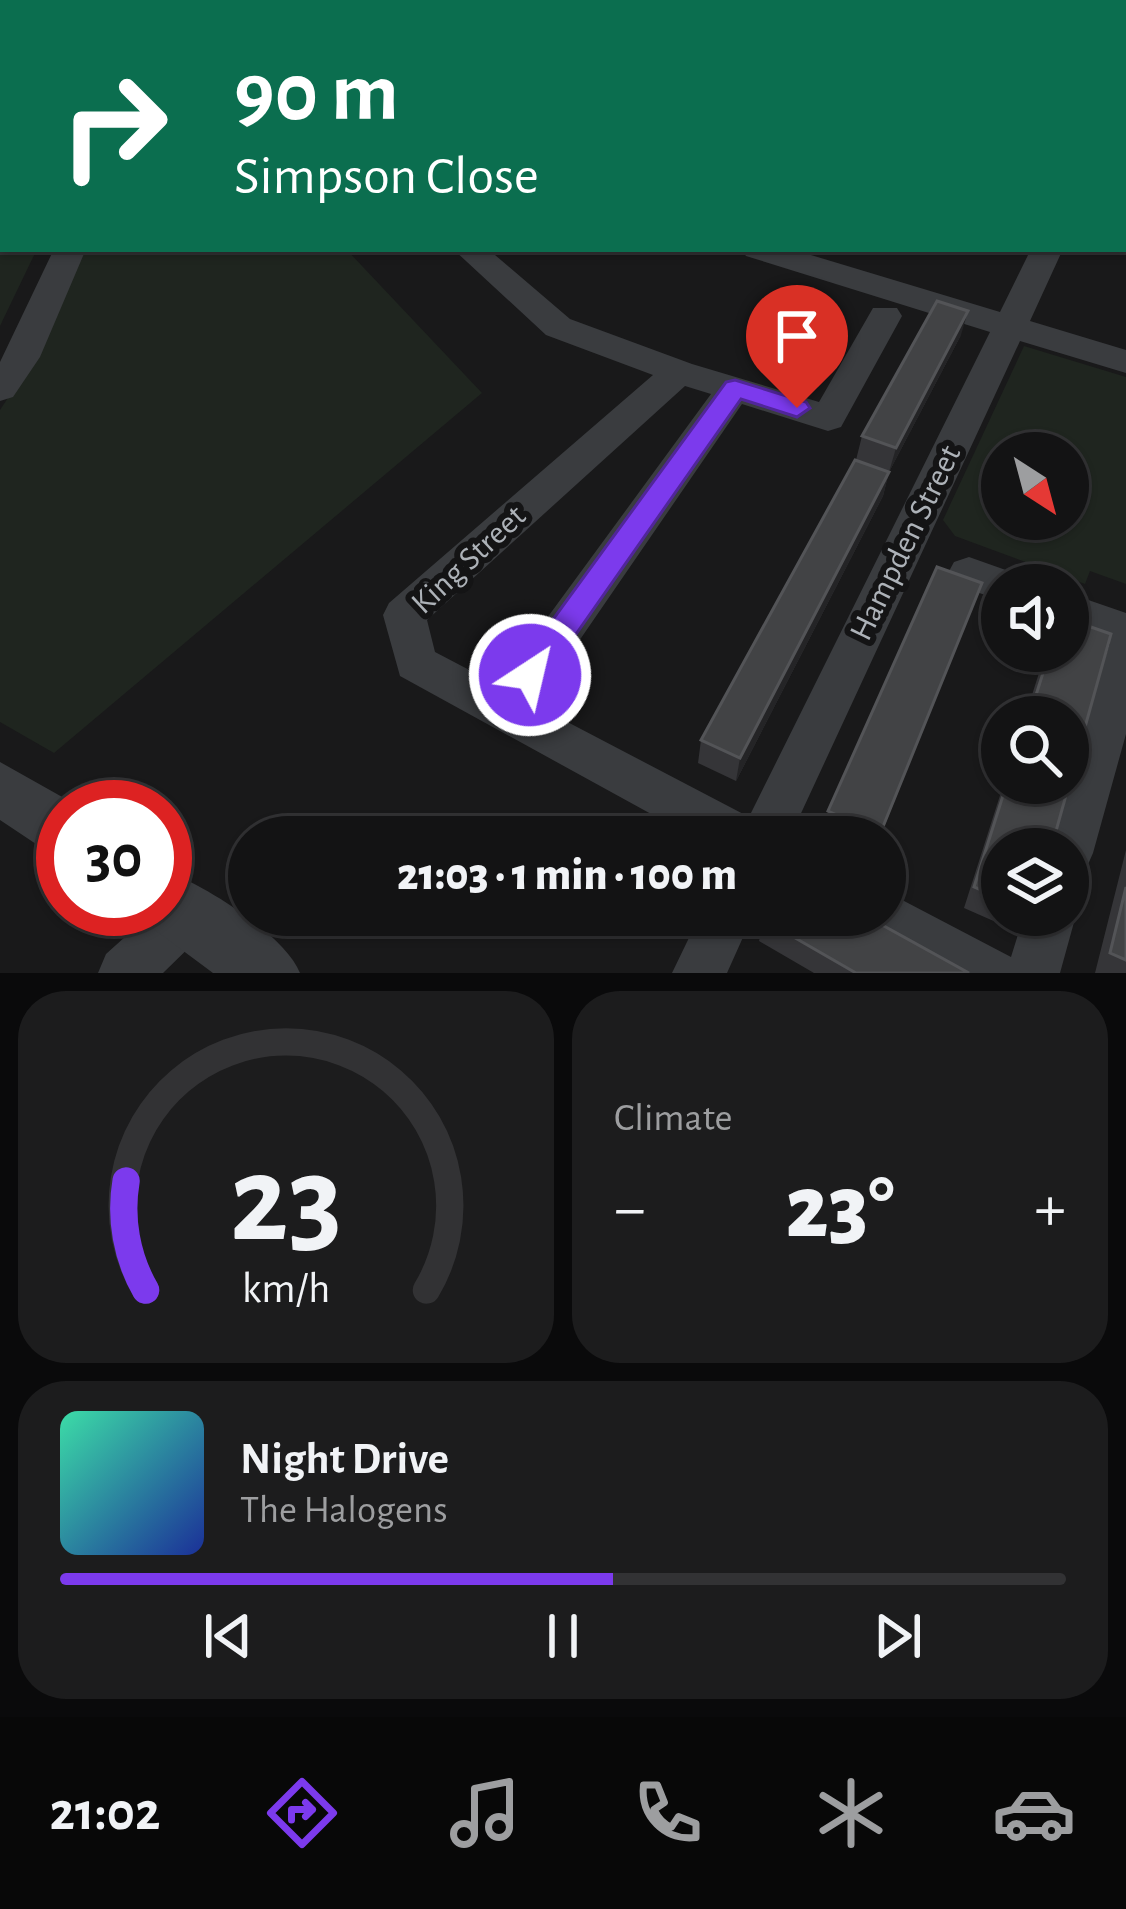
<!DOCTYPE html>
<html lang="en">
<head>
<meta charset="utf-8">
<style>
	body { margin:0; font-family:"Alegreya Sans",sans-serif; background:#1c1c1d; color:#f1f3f6; height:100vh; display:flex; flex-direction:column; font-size:45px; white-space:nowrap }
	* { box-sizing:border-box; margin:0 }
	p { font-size:39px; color:#9d9ea0 }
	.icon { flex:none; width:66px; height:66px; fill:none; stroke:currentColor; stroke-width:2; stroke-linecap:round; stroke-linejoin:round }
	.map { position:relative; height:973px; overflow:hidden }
	.drawer { display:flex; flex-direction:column; gap:18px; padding:18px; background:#0a0a0b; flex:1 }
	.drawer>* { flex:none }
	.guide { position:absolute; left:0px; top:0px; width:1128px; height:252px; box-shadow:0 3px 9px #0004,0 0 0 3px #323234; background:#0b6e4f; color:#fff; overflow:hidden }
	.needle { width:78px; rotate:144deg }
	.tools { position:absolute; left:981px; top:432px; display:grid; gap:24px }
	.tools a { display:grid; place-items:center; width:108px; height:108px; border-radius:50%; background:#131314; box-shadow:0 3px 9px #0004,0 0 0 3px #323234; font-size:60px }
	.speed { position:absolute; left:36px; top:780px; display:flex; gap:24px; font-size:60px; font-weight:700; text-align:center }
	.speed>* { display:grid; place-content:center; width:156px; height:156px; border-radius:50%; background:#131314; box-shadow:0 3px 9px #0004,0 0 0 3px #323234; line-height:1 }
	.speed .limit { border:18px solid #d22; background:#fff; color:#111 }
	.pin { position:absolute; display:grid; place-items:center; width:102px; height:102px; color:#fff; margin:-123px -51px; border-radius:50% 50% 50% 0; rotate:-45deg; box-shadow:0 0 12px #0007 }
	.pin .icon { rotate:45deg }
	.me { position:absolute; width:132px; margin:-66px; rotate:35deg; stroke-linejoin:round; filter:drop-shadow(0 0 9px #0008) }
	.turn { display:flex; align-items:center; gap:42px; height:252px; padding:0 36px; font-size:54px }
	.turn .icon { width:156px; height:156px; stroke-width:2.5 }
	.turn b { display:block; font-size:84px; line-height:102px }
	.big { font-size:90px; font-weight:800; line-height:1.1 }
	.drawer .widget { flex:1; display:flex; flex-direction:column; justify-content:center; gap:18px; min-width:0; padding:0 42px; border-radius:48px; background:#1c1c1d }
	.drawer .dial { align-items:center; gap:0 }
	.dial svg { height:312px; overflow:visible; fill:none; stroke:#323234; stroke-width:7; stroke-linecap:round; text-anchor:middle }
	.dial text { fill:#f1f3f6; stroke:none }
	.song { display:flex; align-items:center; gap:36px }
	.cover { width:144px; height:144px; border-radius:18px; background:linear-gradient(135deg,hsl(160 70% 55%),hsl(230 70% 35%)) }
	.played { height:12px; border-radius:6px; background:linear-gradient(90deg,#7c3aed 55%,#323234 55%) }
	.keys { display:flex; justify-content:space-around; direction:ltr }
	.heat { display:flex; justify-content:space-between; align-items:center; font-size:66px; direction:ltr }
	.drawer .tiles { flex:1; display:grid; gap:18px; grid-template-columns:1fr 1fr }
	.widget:last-child { grid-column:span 2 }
	.trip { position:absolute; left:228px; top:816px; width:678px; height:120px; border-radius:60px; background:#131314; box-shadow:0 3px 9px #0004,0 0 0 3px #323234; font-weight:800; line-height:120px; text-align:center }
	.dock { display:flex; height:192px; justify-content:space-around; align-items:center; background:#080808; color:#9d9ea0 }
	.dock .icon { width:84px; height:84px }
	.dock .active { color:#7c3aed }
	.dock b { font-size:54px; color:#f1f3f6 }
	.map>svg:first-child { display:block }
</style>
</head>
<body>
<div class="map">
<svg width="1126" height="973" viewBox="0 0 1126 973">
	<rect width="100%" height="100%" fill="#19191a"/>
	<path fill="#1f251f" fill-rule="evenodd" d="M 0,80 L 3,249 L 37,249 L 0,326 Z
		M 84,249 L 346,249 L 482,393 L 54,753 L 0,722 L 0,410 L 40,349 Z
		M 1024,346 L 1126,377 L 1126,584 L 1090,571 L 1085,584 L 955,536 L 943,520 ZM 1002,453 L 1068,453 L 1068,519 L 1002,519 Z"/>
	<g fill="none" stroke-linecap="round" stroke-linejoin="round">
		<path fill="#3a3c3f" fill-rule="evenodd" d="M 982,0 L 996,0 L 980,3 Z"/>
		<path fill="#3a3c3f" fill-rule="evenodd" d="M 0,0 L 19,0 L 21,3 L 3,3 L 3,9 Z
			M 1126,74 L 1126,92 L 1125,92 L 1125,74 Z
			M 54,249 L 86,249 L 40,357 L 13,397 L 0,401 L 0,362 Z
			M 453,249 L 488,249 L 570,319 L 692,364 L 819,402 L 873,308 L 897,308 L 902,316 L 841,427 L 828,431 L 742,404 L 535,705 L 749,817 L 990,332 L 746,256 L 741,249 L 791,249 L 1000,312 L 1031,249 L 1063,249 L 1030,321 L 1126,350 L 1126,373 L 1020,341 L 790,837 L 693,837 L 400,676 L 383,615 L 389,603 L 653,375 L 546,335 ZM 685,386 L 711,394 L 498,685 L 435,652 L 427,620 Z
			M 969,557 L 1017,574 L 1023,585 L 1002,585 L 1002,601 L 954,584 L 948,573 L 954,562 Z
			M 1068,593 L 1126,613 L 1126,734 L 1093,853 L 1086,869 L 1068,876 L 1068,849 L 1044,849 L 1110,643 L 1068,627 Z
			M 187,890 L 205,898 L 213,915 L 205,932 L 163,973 L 98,973 L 106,954 L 156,909 L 165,909 L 169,898 Z
			M 885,891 L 1011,957 L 1024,915 L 1068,915 L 1068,898 L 1076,915 L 1060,973 L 939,973 L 866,932 L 858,915 L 885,915 Z
			M 700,915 L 753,915 L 727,973 L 672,973 Z"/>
		<path fill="#3a3c3f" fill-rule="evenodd" d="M 0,762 L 80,807 L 63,807 L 63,856 L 42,848 L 0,820 Z
			M 165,870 C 205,886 284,934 300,973 L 213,973 L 143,921 L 137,909 L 165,909 Z"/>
	</g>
	<path fill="#353538" d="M 961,335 L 889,472 L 883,496 L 736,781 L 698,763 L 701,740 L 856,460 L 862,436 Z
		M 982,583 L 880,837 L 831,837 L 822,833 L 828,811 Z
		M 1068,619 L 1111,634 L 1051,849 L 1002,849 L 1002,915 L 1032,915 L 1021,933 L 964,908 L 1004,783 L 1068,783 L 1068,717 L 1025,717 L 1046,651 L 1068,651 Z
		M 1126,850 L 1126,973 L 1095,973 Z
		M 764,920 L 969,973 L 814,973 L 759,941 Z"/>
	<path fill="#242426" d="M 968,311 L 961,335 L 889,472 L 896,448 Z
		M 889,472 L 883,496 L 736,781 L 740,758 Z"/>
	<path fill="#424345" stroke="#535457" stroke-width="3" d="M 937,301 L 968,311 L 896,448 L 862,436 Z
		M 855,460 L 889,472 L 740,758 L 701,740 Z
		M 937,567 L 982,583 L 880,834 L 828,811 Z
		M 1068,619 L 1111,634 L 1051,849 L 1002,849 L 1002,899 L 974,887 L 1007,783 L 1068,783 L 1068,717 L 1029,717 L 1050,651 L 1068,651 Z
		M 1126,887 L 1126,960 L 1110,953 Z
		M 767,915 L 864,915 L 969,973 L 856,973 L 764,920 Z"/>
	<path fill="#7c3aed" stroke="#51269a" stroke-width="3" d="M 735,380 L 806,402 L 810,408 L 797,417 L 741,399 L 541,684 L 530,688 L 519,684 L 515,675 L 519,666 L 726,382 Z"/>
	<g text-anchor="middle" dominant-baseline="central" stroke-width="12" stroke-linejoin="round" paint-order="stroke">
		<g font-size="33" fill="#adb2b8" stroke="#141415">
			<text transform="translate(906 543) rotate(-64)">Hampden Street</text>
			<text transform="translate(469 560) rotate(-43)">King Street</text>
		</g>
	</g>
</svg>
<div class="tools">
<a><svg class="needle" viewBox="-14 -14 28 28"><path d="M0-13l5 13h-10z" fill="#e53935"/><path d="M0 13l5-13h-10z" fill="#9d9ea0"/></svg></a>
<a><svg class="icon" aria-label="sound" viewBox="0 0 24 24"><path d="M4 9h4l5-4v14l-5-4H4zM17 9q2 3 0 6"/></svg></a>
<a><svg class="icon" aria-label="search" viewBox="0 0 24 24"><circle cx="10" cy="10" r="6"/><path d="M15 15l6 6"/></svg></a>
<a><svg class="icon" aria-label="layers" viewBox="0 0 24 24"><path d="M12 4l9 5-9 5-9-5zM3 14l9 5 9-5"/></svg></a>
</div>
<div class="speed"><div class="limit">30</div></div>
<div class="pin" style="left:797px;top:408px;background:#d93025"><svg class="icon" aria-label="arrive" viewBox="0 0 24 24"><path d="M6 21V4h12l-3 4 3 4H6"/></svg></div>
<svg class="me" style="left:530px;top:675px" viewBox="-20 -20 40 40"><circle r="17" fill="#7c3aed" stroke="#fff" stroke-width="3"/><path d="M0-11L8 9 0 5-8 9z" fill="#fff"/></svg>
<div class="trip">21:03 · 1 min · 100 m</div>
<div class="guide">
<div class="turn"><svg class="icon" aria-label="right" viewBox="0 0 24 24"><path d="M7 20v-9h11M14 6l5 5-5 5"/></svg><div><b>90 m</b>Simpson Close</div></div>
</div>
</div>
<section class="drawer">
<div class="tiles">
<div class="widget dial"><svg viewBox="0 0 100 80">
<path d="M14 69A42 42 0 1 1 86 69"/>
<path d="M14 69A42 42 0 0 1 9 41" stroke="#7c3aed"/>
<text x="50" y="56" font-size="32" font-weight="700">23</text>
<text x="50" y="72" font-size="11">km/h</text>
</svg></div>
<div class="widget"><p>Climate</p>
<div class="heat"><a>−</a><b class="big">23°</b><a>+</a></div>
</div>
<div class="widget">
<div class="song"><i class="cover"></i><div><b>Night Drive</b><p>The Halogens</p></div></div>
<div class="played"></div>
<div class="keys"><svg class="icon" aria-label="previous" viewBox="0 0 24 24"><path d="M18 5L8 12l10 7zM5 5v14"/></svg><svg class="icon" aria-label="pause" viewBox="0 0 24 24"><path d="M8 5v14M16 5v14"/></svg><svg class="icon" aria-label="next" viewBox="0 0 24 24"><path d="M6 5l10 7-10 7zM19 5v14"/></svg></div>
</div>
</div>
</section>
<nav class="dock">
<b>21:02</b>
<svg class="icon active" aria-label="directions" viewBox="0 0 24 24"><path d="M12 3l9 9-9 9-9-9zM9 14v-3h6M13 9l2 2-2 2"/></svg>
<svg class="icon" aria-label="music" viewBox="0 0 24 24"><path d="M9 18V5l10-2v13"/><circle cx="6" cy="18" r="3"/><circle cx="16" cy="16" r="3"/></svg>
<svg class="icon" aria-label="phone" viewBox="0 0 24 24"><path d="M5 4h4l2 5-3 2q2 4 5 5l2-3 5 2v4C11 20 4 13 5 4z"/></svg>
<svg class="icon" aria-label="climate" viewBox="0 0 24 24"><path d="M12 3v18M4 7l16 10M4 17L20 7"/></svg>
<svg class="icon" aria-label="car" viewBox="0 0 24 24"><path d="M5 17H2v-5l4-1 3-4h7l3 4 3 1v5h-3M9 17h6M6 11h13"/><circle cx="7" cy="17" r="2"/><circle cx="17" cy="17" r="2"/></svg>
</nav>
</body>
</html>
